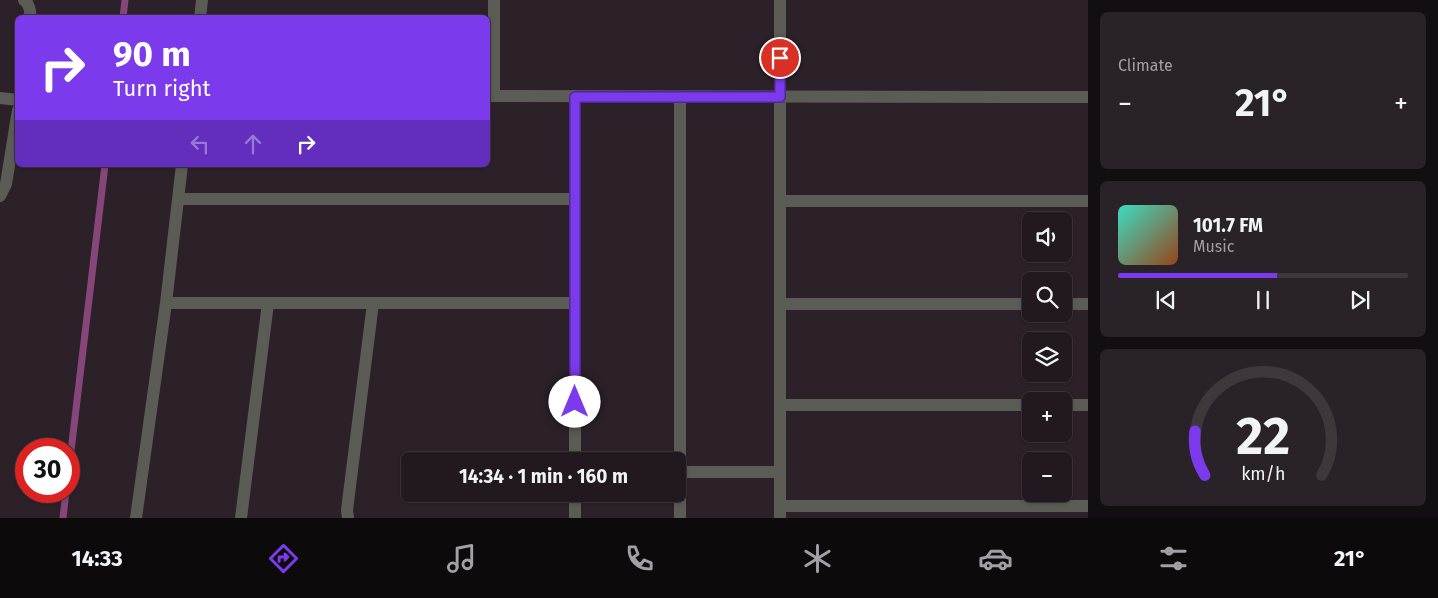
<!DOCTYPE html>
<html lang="en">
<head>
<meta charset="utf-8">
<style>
	body { margin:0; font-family:"Fira Sans",sans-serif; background:#292228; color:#f1f3f6; height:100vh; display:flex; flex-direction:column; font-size:19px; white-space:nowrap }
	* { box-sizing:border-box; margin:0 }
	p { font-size:16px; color:#a2a0a4 }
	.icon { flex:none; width:28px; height:28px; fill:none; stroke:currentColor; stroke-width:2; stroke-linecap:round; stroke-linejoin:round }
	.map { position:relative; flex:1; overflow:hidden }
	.details { display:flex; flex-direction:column; gap:12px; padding:12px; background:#120e11; width:350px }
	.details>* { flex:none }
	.guide { position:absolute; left:15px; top:15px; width:475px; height:152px; border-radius:8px; box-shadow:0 1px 4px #0004,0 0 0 1px #3e383d; background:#7c3aed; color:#fff; overflow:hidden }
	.buttons { position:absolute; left:1022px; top:212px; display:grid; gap:10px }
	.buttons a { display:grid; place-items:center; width:50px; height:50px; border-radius:8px; background:#21191f; box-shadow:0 1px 4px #0004,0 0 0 1px #3e383d; font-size:25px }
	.speed { position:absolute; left:15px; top:438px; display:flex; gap:10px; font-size:25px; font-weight:700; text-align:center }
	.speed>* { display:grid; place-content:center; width:65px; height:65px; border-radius:50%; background:#21191f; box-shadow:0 1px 4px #0004,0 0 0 1px #3e383d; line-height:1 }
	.speed .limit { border:8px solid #d22; background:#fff; color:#111 }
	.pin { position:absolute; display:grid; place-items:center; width:42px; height:42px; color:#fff; margin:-21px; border:2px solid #fff; border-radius:50%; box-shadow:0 1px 5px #0007 }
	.me { position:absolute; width:55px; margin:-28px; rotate:0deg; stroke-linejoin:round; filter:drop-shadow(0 0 4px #0008) }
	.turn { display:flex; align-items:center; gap:18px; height:105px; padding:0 15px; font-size:22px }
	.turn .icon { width:65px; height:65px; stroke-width:2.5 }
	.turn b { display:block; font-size:35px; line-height:42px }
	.lanes { display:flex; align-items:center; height:48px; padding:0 15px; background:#0003; justify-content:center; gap:25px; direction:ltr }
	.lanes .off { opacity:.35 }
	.big { font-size:38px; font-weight:700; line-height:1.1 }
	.details .tile { flex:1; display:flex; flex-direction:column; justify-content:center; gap:8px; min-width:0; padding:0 18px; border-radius:8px; background:#292228 }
	.details .dial { align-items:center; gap:0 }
	.dial svg { height:130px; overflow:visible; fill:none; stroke:#3e383d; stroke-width:7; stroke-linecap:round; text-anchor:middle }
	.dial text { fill:#f1f3f6; stroke:none }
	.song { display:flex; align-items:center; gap:15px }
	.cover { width:60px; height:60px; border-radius:8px; background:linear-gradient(135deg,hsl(170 70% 55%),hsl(20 70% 35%)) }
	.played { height:5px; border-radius:2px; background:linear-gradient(90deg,#7c3aed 55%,#3e383d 55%) }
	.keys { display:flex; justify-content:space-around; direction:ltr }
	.heat { display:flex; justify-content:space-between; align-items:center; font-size:28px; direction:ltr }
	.trip { position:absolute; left:401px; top:452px; width:285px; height:50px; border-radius:8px; background:#21191f; box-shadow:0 1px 4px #0004,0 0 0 1px #3e383d; font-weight:700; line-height:50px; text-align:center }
	.tabs { display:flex; height:80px; justify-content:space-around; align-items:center; background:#0d0a0c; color:#a2a0a4 }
	.tabs .icon { width:35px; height:35px }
	.tabs .active { color:#7c3aed }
	.tabs b { font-size:22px; color:#f1f3f6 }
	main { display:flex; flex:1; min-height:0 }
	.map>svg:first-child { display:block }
</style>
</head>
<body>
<main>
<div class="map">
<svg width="1088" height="518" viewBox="0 0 1088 518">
	<rect width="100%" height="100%" fill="#2c2129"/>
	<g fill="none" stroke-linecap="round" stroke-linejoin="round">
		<path stroke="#874679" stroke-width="7" d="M 123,18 L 125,0
			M 69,468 L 105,165
			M 63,518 L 66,491"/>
		<path stroke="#5b5c56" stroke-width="12" d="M 24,0 C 29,3 31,12 30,18
			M 494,0 L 494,96
			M 200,18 L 202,0
			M 488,96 L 1088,97
			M 0,98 L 18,100
			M 0,196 L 6,184 L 18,110
			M 178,199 L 575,199
			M 780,201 L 1088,201
			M 166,303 L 575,303
			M 780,304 L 1031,304
			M 1064,304 L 1088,304
			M 780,405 L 1031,405
			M 1064,405 L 1088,405
			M 575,461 L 575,97
			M 678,472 L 780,472
			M 575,494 L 575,518
			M 780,506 L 1088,506
			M 136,518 L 166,303 L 182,165
			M 241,518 L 268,303
			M 348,518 L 347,510 L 373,303
			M 680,518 L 680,97
			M 780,518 L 780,0"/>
	</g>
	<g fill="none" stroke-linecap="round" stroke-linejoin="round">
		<g stroke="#51269a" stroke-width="12">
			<path id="route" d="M 575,402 L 575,97 L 780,97 L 780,58"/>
		</g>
		<use href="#route" stroke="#7c3aed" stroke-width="9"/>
	</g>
</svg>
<div class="buttons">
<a><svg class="icon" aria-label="sound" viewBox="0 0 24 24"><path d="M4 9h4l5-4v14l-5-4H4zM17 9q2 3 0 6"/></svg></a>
<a><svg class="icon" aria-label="search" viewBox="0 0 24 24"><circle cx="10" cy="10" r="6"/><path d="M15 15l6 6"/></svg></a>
<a><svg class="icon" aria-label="layers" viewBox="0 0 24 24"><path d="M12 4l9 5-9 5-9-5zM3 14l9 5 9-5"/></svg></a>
<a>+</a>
<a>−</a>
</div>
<div class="speed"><div class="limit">30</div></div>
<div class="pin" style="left:780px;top:58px;background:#d93025"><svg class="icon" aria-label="arrive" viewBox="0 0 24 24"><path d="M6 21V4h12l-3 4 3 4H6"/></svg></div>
<svg class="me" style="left:575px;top:402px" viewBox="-20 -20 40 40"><circle r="19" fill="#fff"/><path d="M0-13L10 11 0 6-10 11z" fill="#7c3aed"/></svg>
<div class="trip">14:34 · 1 min · 160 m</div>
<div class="guide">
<div class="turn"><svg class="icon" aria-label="right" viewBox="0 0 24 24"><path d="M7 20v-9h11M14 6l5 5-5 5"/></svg><div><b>90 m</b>Turn right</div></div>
<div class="lanes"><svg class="icon off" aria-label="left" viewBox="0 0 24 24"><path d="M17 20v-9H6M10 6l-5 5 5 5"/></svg><svg class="icon off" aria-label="ahead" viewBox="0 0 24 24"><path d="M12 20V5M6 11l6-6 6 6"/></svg><svg class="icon" aria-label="right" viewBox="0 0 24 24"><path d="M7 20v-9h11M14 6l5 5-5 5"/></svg></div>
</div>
</div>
<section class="details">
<div class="tile"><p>Climate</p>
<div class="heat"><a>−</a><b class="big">21°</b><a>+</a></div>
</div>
<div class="tile">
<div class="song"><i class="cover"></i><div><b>101.7 FM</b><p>Music</p></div></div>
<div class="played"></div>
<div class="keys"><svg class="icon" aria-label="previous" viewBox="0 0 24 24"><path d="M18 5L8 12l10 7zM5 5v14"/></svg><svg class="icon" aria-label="pause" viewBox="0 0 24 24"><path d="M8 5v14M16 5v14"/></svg><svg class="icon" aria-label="next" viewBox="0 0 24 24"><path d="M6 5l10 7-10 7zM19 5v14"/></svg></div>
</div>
<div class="tile dial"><svg viewBox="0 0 100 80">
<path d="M14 69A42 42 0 1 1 86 69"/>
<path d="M14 69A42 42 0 0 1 8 42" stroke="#7c3aed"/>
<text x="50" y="56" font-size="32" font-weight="700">22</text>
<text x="50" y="72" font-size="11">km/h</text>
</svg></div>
</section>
</main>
<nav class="tabs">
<b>14:33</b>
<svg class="icon active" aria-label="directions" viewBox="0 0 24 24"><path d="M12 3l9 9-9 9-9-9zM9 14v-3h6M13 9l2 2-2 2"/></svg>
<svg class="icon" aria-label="music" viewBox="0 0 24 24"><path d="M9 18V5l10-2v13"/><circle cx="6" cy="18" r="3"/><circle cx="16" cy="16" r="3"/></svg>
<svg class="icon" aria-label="phone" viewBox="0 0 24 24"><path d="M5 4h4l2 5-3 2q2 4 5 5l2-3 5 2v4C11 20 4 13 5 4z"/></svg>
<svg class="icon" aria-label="climate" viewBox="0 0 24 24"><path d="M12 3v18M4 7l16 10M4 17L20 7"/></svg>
<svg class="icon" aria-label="car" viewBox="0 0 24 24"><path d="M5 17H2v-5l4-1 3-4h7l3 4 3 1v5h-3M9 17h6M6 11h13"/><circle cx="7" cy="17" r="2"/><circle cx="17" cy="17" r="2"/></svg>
<svg class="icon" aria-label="filters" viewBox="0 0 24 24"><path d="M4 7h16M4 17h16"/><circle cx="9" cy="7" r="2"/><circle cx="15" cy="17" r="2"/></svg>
<b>21°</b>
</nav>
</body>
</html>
